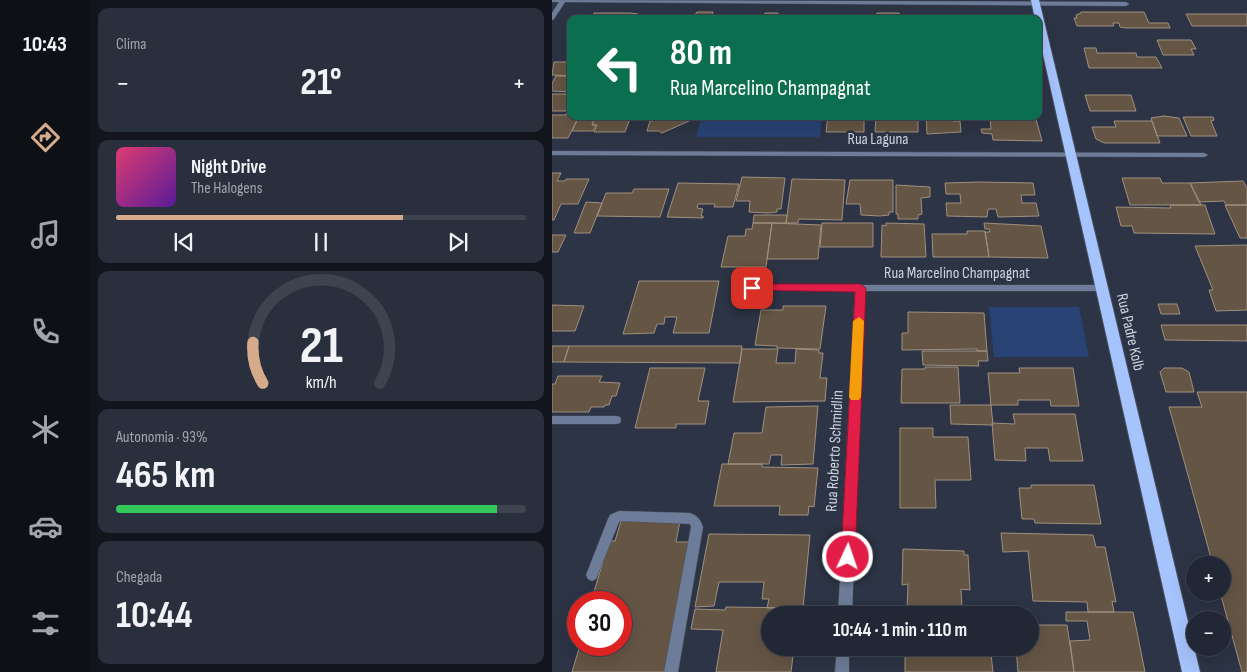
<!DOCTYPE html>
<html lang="pt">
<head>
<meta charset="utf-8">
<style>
	body { margin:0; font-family:"Sofia Sans Condensed",sans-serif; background:#292f3c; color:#f1f3f6; height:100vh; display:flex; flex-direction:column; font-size:19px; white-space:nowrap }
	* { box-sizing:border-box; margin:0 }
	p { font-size:16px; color:#a2a5ac }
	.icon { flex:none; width:28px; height:28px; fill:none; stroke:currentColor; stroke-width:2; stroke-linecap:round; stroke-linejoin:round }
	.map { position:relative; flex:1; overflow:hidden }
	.sheet { display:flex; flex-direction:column; gap:8px; padding:8px; background:#12151d; width:462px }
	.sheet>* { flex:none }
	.guide { position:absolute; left:15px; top:15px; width:475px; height:105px; border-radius:10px; box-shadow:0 5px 20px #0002,0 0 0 1px #3e444f; background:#0b6e4f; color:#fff; overflow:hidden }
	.tools { position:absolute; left:634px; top:556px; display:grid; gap:10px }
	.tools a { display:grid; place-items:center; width:45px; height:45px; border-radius:50%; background:#212734; box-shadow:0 5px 20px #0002,0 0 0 1px #3e444f; font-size:25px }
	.speed { position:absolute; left:15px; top:591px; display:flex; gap:10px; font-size:25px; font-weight:700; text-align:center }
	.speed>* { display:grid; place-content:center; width:65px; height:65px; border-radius:50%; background:#212734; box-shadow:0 5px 20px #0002,0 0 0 1px #3e444f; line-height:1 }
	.speed .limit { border:8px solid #d22; background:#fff; color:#111 }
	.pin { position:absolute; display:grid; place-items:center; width:42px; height:42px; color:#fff; margin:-21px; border-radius:10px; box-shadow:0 2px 8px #0006 }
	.me { position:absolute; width:55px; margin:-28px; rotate:3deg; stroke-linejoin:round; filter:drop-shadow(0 0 4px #0008) }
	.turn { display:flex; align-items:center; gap:18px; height:105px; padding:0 20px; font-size:22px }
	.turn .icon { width:65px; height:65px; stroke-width:2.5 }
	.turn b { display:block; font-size:35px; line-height:42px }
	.big { font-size:38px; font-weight:700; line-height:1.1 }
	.sheet .widget { flex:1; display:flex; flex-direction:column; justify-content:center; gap:8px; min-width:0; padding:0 18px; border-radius:10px; background:#292f3c }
	.sheet .dial { align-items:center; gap:0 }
	.dial svg { height:130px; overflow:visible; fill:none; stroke:#3e444f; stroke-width:7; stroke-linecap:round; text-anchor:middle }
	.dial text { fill:#f1f3f6; stroke:none }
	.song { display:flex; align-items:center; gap:15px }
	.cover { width:60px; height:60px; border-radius:8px; background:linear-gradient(135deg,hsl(340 70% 55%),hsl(270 70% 35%)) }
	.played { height:5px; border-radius:2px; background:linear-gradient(90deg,#d6ab8b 70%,#3e444f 70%) }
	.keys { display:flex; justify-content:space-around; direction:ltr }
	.heat { display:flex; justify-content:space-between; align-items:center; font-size:28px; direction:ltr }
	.charge { height:8px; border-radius:4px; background:linear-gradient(90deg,#34c759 93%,#3e444f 0) }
	.trip { position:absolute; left:209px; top:606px; width:278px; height:50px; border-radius:25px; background:#212734; box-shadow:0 5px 20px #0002,0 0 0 1px #3e444f; font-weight:700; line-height:50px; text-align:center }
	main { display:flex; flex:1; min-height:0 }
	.tab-bar { display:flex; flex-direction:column; width:90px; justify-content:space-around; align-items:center; background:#0d1015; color:#a2a5ac }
	.tab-bar .icon { width:35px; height:35px }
	.tab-bar .current { color:#d6ab8b }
	.tab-bar b { font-size:22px; color:#f1f3f6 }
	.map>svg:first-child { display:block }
</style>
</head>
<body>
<main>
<nav class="tab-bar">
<b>10:43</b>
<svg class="icon current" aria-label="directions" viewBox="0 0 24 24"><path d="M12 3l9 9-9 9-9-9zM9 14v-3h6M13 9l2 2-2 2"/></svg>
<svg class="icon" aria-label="music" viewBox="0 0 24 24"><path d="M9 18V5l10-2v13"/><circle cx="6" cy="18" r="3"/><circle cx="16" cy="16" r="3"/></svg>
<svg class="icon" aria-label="phone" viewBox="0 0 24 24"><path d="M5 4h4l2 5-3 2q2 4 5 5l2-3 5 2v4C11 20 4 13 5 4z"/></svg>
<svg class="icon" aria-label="climate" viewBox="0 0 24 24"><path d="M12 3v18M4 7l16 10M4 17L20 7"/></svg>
<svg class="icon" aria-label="car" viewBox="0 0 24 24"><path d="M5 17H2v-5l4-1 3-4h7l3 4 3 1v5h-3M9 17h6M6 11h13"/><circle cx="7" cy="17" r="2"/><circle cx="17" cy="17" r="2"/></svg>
<svg class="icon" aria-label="filters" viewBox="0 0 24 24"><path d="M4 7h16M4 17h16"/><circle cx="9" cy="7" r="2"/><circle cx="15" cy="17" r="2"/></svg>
</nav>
<section class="sheet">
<div class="widget"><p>Clima</p>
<div class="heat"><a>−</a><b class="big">21°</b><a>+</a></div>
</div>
<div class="widget">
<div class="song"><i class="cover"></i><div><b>Night Drive</b><p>The Halogens</p></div></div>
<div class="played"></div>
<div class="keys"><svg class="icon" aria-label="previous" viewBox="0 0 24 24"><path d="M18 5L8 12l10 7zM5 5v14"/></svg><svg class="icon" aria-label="pause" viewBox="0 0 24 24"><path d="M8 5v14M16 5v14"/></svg><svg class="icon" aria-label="next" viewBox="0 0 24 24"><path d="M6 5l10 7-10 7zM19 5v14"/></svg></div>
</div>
<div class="widget dial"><svg viewBox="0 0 100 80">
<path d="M14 69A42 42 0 1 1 86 69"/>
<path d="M14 69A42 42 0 0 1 8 44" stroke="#d6ab8b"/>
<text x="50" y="56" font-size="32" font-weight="700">21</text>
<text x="50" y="72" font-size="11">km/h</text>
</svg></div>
<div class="widget"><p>Autonomia · 93%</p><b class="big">465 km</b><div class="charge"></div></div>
<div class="widget"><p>Chegada</p><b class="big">10:44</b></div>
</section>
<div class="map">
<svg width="695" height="672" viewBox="0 0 695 672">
	<rect width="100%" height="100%" fill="#2c3445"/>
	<path fill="#284274" d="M 150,116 L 270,116 L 268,137 L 144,137 Z
		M 437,307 L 527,307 L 537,357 L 442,357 Z"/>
	<path fill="#645545" stroke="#a0907f" d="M 145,12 L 161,12 L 160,16 L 175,16 L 174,19 L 140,19 Z
		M 529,12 L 592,12 L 597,23 L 616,23 L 618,28 L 574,28 L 568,27 L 567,23 L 561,23 L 562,26 L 525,26 L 522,18 L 525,18 L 524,15 L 529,13 Z
		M 42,13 L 78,13 L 86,14 L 84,19 L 39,19 Z
		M 213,13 L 226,13 L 225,18 L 235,19 L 212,19 Z
		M 325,13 L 347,13 L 349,19 L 324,19 Z
		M 634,14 L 695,14 L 695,26 L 640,26 Z
		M 605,40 L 639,40 L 644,49 L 639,49 L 642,55 L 611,55 Z
		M 532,48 L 544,48 L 545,53 L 584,53 L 585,57 L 604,57 L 610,68 L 537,68 Z
		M 2,62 L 19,62 L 19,76 L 0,75 Z
		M 4,76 L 19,76 L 19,92 L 0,91 L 0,83 Z
		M 0,94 L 19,94 L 19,111 L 0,111 Z
		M 533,95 L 579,95 L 584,111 L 538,111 Z
		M 16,111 L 19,111 L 19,116 L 27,116 L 16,138 L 0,138 L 0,115 L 14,115 Z
		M 27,116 L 44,116 L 40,125 L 44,125 L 41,131 L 20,131 Z
		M 44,116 L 79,116 L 73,132 L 42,132 L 45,125 L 40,125 Z
		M 98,116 L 138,116 L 137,121 L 110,133 L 107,131 L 95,131 L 98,121 L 101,121 L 102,119 L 97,119 Z
		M 276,116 L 312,116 L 312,132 L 274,132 Z
		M 324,116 L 366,116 L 366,132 L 323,132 Z
		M 374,116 L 400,116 L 401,121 L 408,121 L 409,132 L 375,134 Z
		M 612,116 L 627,118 L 635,136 L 605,136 L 599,118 Z
		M 631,117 L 661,117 L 662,120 L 659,121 L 665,136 L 639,136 Z
		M 438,118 L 484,119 L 490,141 L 441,140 L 440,134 L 430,133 L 429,129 L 439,129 Z
		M 562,121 L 600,121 L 608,143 L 552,143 L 544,139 L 540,127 L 564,127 Z
		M 0,173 L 9,173 L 5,181 L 13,181 L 14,179 L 37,179 L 26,204 L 9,204 L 2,220 L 0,220 Z
		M 190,177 L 233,178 L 229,209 L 225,209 L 225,212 L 216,213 L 197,212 L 198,201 L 184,201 Z
		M 570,178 L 608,178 L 610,183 L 638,183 L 649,205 L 578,205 Z
		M 240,179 L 293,180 L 290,220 L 247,219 L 246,223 L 234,223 Z
		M 298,180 L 341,180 L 341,212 L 337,212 L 337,215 L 328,216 L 309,215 L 308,204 L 294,204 Z
		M 691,181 L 695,188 L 695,205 L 674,205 L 672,201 L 647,202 L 638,183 Z
		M 427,182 L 481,183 L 483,195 L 469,195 L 470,203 L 484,203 L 487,216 L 446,217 L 444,209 L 436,209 L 435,217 L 395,216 L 394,203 L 409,203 L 408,194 L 394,194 L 393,183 Z
		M 126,183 L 187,184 L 181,207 L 162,207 L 163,204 L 146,204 L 145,208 L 151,209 L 149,216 L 151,216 L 151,218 L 115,217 Z
		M 344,185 L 378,187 L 378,197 L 369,198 L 370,214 L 366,215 L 366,219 L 346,219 L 346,214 L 344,214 Z
		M 82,189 L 117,189 L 108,217 L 45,216 L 54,193 L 80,193 Z
		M 34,202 L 50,203 L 38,233 L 22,233 Z
		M 618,205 L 653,205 L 663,234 L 582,233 L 580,226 L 569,226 L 564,207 L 619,208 Z
		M 673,205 L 695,205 L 695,238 L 688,238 Z
		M 202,215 L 235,215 L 234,223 L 201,223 Z
		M 201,223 L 220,223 L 214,267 L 169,267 L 176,236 L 193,236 L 194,229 L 200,229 Z
		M 220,223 L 269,225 L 266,259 L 215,259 Z
		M 270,223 L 321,223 L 321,247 L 268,247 Z
		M 334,223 L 372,224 L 374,257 L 329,257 L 330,225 L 334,226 Z
		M 432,223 L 489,226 L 496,258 L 437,257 L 433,232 L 438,232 L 437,229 L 433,229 Z
		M 415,231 L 433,231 L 437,257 L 381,257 L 380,234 L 415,234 Z
		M 0,235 L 14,235 L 6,252 L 0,252 Z
		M 695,245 L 695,310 L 664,311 L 657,290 L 661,290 L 643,246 Z
		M 87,281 L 167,281 L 157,333 L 121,333 L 125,317 L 113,317 L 112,324 L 105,324 L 102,333 L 71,334 Z
		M 606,304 L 625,304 L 628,314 L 609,314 Z
		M 0,305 L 32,306 L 23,331 L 0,331 Z
		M 231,306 L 274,306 L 268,349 L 225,348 L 225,346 L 203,345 L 209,310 L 231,310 Z
		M 356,312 L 432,313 L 435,351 L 425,351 L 425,349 L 350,350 L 350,333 L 356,333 Z
		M 609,325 L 695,325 L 695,341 L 613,340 Z
		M 0,346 L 17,346 L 12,362 L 0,362 Z
		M 17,346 L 190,346 L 188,363 L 12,362 Z
		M 190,349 L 226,349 L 224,363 L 243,363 L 244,349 L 267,350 L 267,353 L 271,353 L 268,378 L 275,378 L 273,401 L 181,402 Z
		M 370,351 L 435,351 L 436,361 L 426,361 L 427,366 L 371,365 Z
		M 373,367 L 406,367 L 408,403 L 349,403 L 350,369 L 373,369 Z
		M 98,368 L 153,368 L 146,401 L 157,401 L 153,424 L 124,424 L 124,428 L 83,428 Z
		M 467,368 L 521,368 L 527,406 L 499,406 L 498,400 L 466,400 L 466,405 L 439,405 L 436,373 L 468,373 Z
		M 612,368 L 630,368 L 637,372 L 642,392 L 614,392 L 608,372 Z
		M 6,376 L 50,376 L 47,382 L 68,383 L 64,396 L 60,396 L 57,405 L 53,405 L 52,407 L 39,407 L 37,412 L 0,412 L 0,384 L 3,384 Z
		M 645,392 L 695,392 L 695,672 L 690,672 L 668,592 L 670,592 L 670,565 L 661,565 L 617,407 L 650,407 Z
		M 398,405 L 439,405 L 441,425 L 399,424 Z
		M 266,406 L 261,464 L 229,465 L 230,455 L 219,455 L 217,464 L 176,464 L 182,433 L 210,433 L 214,407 Z
		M 461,414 L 523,414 L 531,461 L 498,461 L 496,448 L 473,448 L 474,461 L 443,460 L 440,423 L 463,424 Z
		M 348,428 L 381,428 L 381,437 L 416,437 L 419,480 L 383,480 L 384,508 L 348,508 Z
		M 170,464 L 210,464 L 210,467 L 266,468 L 262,507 L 257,506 L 256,515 L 227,515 L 228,506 L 162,506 Z
		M 479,485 L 542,485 L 549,524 L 483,523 L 482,519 L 470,519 L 467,488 L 479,488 Z
		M 69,521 L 128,521 L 124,542 L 138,542 L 114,672 L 20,672 L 28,645 L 69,645 L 69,602 L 39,602 L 57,541 L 63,541 Z
		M 449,533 L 541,535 L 544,547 L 553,547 L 564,602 L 560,601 L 562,612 L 536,612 L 535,602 L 481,601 L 476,551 L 451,552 Z
		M 157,534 L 258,535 L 251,608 L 215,608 L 217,599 L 210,599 L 212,582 L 167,582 L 162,606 L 143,607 Z
		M 351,549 L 412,551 L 412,555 L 416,555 L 418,590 L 409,589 L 410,609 L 394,609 L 394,612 L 355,611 L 356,584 L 350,585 Z
		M 174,607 L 252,608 L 252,615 L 218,615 L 218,648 L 242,648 L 239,672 L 164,672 L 171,630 L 139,629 L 143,609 L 173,610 Z
		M 514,612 L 581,612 L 593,672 L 522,672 L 518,641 L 538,640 L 535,621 L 514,621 Z
		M 359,613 L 439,614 L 439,615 L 359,615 Z
		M 478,625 L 515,625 L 522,672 L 466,672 L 464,648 L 478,648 Z
		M 353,648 L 445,648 L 445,653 L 439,654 L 441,672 L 353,672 Z"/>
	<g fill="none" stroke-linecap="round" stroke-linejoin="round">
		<g stroke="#495161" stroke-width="1">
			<path id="lane" d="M 67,511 L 138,513 C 146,516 148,519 151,527 L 126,672 L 112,672 L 139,527 L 138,524 L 69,521 L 67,522 L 44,579 L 40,581 L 36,579 L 34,575 L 56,519 L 58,515 Z"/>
		</g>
		<g stroke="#495161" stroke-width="1">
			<path id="street" d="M 0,0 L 574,2 L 577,4 L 574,6 L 13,2 L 2,19 L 0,20 L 0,13 L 7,2 L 0,2 Z
				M 0,151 L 652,153 L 656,155 L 652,157 L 0,155 Z
				M 200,285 L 550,285 L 555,288 L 550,291 L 313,291 L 300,615 L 286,615 L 303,291 L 197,290 L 195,288 L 197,286 Z
				M 0,416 L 64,416 L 68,417 L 69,420 L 68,423 L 64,424 L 0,424 Z
				M 285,648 L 297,648 L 297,672 L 283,672 Z"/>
		</g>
		<g stroke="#495161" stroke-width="2">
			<path id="primary" d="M 479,0 L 487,0 L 648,672 L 630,672 L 486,32 L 486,19 L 483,19 Z"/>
		</g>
		<use href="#lane" fill="#6d7c98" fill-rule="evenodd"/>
		<use href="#street" fill="#6d7c98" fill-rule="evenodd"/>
		<use href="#primary" fill="#a5c3fc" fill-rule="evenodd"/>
	</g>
	<path fill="#e11d48" stroke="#92132f" d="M 200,284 L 308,284 L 314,288 L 303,557 L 301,562 L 296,564 L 291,562 L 289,557 L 303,292 L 196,290 L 194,288 L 196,285 Z"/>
	<path fill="#f59e0b" d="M 307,317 L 312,321 L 309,397 L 307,400 L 299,400 L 297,397 L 301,321 Z"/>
	<g text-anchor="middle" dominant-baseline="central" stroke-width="5" stroke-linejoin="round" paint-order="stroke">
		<g font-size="16" fill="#ced4df" stroke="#2c3445">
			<text x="326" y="139">Rua Laguna</text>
			<text x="405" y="273">Rua Marcelino Champagnat</text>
			<text transform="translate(578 332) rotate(77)">Rua Padre Kolb</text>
			<text transform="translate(283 451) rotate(-87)">Rua Roberto Schmidlin</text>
		</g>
	</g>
</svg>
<div class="tools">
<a>+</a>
<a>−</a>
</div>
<div class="speed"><div class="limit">30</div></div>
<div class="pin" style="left:200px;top:288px;background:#d93025"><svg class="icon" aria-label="arrive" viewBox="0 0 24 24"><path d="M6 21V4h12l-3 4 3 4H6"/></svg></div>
<svg class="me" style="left:296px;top:557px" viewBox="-20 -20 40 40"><circle r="17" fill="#e11d48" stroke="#fff" stroke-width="3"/><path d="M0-11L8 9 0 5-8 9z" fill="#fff"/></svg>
<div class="trip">10:44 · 1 min · 110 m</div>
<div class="guide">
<div class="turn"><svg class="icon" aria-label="left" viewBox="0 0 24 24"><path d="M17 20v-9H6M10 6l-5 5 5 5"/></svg><div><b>80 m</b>Rua Marcelino Champagnat</div></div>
</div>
</div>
</main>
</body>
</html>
